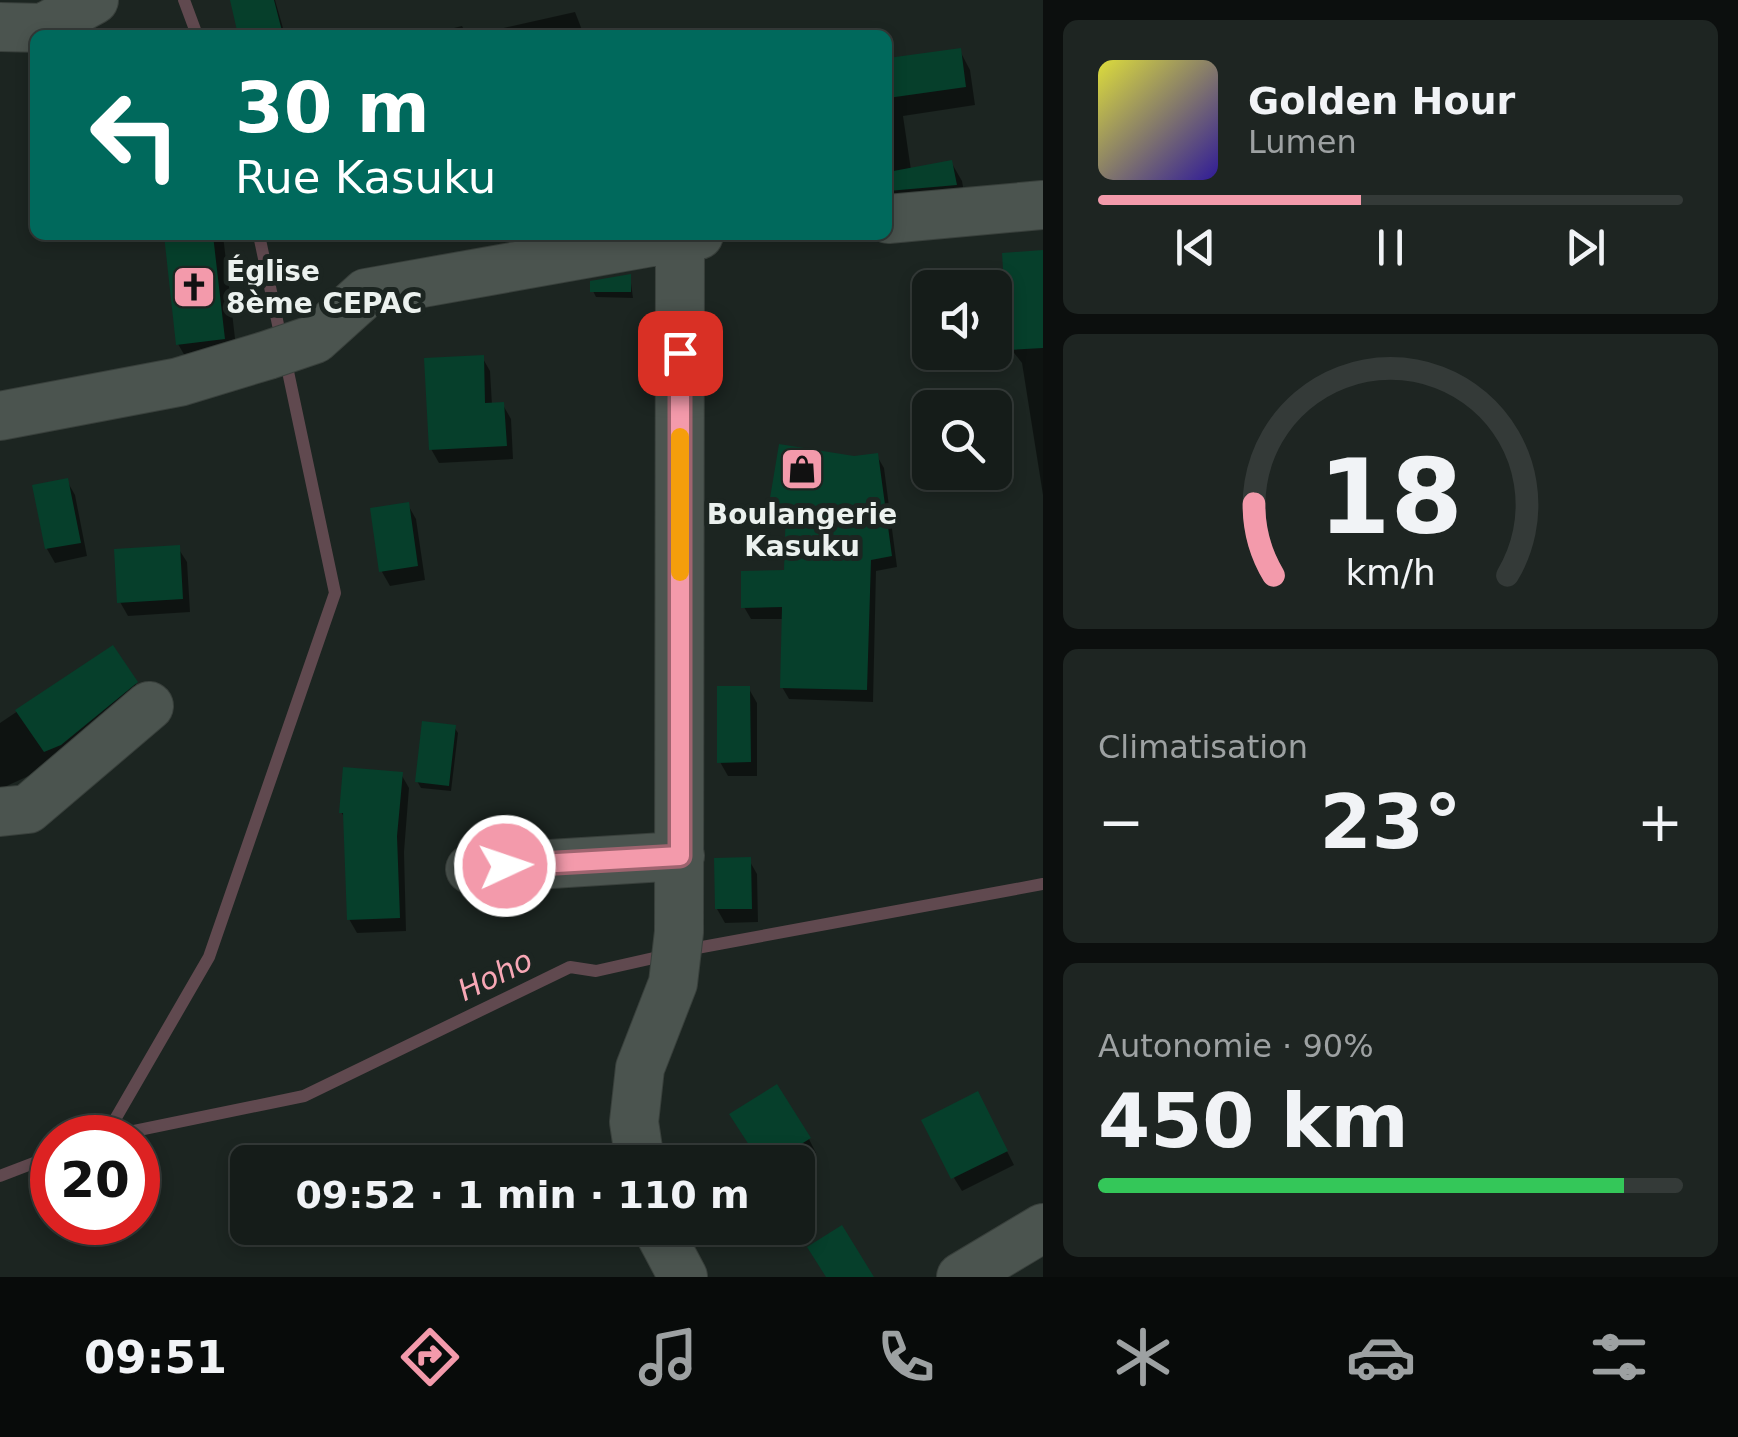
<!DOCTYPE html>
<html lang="fr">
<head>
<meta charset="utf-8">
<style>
	body { margin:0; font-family:"DejaVu Sans",sans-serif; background:#1e2522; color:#f1f3f6; height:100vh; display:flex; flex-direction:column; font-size:38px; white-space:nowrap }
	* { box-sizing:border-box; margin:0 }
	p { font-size:32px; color:#9da1a2 }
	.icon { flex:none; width:55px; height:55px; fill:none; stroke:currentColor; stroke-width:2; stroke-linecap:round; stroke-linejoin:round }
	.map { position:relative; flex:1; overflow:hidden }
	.panel { display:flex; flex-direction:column; gap:20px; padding:20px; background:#0c0f0e; width:695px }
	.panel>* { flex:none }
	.banner { position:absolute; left:30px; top:30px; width:862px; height:210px; border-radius:15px; box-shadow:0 5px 15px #0003,0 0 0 2px #343a38; background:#00695c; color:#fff; overflow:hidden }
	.controls { position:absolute; left:912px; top:270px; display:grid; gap:20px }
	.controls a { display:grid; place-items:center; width:100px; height:100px; border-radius:15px; background:#151c19; box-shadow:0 5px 15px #0003,0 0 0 2px #343a38; font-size:50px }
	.speed { position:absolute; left:30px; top:1115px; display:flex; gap:20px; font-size:50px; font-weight:700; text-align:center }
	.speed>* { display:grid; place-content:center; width:130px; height:130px; border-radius:50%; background:#151c19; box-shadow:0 5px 15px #0003,0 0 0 2px #343a38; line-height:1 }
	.speed .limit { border:15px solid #d22; background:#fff; color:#111 }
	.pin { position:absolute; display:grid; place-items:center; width:85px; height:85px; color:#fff; margin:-42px; border-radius:20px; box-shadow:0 5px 15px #0006 }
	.me { position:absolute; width:110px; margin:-55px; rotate:87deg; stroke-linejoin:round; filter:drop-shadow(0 0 8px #0008) }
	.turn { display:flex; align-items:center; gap:35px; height:210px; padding:0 40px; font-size:45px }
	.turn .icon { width:130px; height:130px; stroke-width:2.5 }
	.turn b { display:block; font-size:70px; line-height:85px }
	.big { font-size:75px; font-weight:600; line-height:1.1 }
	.panel .tile { flex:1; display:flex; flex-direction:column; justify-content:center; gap:15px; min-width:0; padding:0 35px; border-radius:15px; background:#1e2522 }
	.panel .dial { align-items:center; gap:0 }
	.dial svg { height:260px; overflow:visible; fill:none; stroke:#343a38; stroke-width:7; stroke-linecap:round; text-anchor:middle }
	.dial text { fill:#f1f3f6; stroke:none }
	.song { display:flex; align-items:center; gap:30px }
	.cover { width:120px; height:120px; border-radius:15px; background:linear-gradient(135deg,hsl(60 70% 55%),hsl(250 70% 35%)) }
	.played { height:10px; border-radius:5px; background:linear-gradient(90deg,#f39aab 45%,#343a38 45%) }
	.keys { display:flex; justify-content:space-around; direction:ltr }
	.heat { display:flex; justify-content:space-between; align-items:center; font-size:55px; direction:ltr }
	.charge { height:15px; border-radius:8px; background:linear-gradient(90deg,#34c759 90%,#343a38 0) }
	.trip { position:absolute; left:230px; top:1145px; width:585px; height:100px; border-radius:15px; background:#151c19; box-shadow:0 5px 15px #0003,0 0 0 2px #343a38; font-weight:600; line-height:100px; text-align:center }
	.tabs { display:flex; height:160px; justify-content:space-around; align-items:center; background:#080b0a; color:#9da1a2 }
	.tabs .icon { width:70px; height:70px }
	.tabs .current { color:#f39aab }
	.tabs b { font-size:45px; color:#f1f3f6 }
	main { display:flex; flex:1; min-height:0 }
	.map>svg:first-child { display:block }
</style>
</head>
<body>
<main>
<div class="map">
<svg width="1043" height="1277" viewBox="0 0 1043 1277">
	<rect width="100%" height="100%" fill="#1c2521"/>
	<path fill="#0007" d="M 239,0 L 275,0 L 285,35 L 241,35 Z
		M 575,12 L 584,35 L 472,35 Z
		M 462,26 L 467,35 L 425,35 Z
		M 960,51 L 970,70 L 975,105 L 903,116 L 911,170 L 951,162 L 962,181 L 966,203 L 888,214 L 888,61 Z
		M 166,235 L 223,235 L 238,364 L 193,370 L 178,344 Z
		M 529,235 L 571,235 L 532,242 Z
		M 1043,253 L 1043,495 L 1022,363 L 1011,349 L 1005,255 Z
		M 630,276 L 633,298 L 596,297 L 593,291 Z
		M 482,357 L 490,371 L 492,405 L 503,405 L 511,419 L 513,459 L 439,463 L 431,449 Z
		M 877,456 L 884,468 L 897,567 L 876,571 L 873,702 L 789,699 L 782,687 L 784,619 L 751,619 L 744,607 L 787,573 L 788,516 L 778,515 L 771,503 L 854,458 Z
		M 67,481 L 75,495 L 87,556 L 55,563 L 47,549 Z
		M 408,505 L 416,519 L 425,580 L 390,586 L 382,572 Z
		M 178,548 L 187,562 L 190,612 L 128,616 L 120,602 Z
		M 112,648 L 143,696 L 68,758 L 0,789 L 0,723 Z
		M 749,689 L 757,703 L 757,776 L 728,776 L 720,762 Z
		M 454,727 L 458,733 L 451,791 L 421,788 L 417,781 Z
		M 401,774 L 409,788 L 404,852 L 406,931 L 357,933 L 349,919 L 346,820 L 341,812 Z
		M 749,860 L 757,874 L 758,922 L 725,923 L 717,909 Z
		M 985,1108 L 1014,1165 L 962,1191 L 954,1178 Z
		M 733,1115 L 809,1139 L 816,1153 L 798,1165 L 762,1162 Z"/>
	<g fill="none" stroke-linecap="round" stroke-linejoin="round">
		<path stroke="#60494f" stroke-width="12" d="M 184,0 L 197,35
			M 686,950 L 1043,884
			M 106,1135 L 209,957 L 335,593 L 259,235
			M 100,1138 L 304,1096 L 570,967 L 596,971 L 667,955
			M 0,1176 L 52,1156"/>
	</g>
	<path fill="#063f2b" d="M 230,0 L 274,0 L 283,35 L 238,35 Z
		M 961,48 L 966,87 L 888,98 L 888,58 Z
		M 952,160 L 957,185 L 888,191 L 888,172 Z
		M 164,235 L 213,235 L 225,339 L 176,345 Z
		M 1043,250 L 1043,348 L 1008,350 L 1002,253 Z
		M 631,274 L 631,292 L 590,292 L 590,281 Z
		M 484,355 L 485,403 L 504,402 L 507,446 L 429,450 L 424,358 Z
		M 779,444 L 854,456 L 878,453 L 892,556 L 871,560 L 867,690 L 780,688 L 782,607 L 741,608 L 741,571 L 784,570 L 786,505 L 769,504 Z
		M 68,478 L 81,543 L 45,549 L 32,485 Z
		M 409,502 L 418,566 L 379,572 L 370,508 Z
		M 180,545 L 183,599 L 117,603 L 114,549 Z
		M 113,645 L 138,682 L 61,745 L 44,752 L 15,710 Z
		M 717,686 L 750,686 L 751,762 L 717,763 Z
		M 422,721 L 456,725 L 449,786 L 415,782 Z
		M 343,767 L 403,772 L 397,836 L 400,918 L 347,920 L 343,813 L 339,813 Z
		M 751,857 L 752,909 L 715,909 L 714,858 Z
		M 777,1084 L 811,1138 L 772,1162 L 760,1162 L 729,1114 Z
		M 978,1091 L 1008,1151 L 951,1179 L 921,1120 Z
		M 842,1225 L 874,1277 L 826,1277 L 807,1247 Z"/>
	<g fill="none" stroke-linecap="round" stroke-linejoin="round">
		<g stroke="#39403c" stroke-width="50">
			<path id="minor" d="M 0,27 L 43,28 L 94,0
				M 888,219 L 1043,205
				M 0,416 L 179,382 L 268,355 L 315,339 L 366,293 L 680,237
				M 0,812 L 28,809 L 149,706
				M 470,869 L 680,856
				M 640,1162 L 634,1122 L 640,1068 L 673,983 L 679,932 L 680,237 L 699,235
				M 657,1228 L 683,1277
				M 961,1277 L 1043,1228"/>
		</g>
		<use href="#minor" stroke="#4b544f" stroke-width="48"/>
	</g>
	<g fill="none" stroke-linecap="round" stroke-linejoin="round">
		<g stroke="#9e646f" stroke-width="25">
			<path id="route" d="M 505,866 L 680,856 L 680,353"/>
		</g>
		<use href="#route" stroke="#f39aab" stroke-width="18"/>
		<path stroke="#f59e0b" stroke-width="18" d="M 680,572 L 680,437"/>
	</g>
	<defs>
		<g id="church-square" transform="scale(2.25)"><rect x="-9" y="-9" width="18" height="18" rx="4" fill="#f39aab" stroke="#1c2521"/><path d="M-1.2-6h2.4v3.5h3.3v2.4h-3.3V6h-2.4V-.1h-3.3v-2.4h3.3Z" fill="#111"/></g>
		<g id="shop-square" transform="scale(2.25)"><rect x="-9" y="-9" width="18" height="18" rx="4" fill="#f39aab" stroke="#1c2521"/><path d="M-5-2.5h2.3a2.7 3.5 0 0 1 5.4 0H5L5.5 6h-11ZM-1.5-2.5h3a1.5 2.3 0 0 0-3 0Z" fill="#111"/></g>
	</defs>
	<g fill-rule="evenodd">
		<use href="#church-square" x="194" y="287"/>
		<use href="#shop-square" x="802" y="469"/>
	</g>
	<g text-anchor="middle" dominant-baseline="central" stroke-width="10" stroke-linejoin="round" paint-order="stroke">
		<g font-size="28" font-weight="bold" fill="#ebf1ee" stroke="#1c2521" text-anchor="start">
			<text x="226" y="271">Église<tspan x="226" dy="32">8ème CEPAC</tspan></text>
			<text x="802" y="514" text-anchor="middle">Boulangerie<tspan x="802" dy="32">Kasuku</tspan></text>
		</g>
		<g font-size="30" font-style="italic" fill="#f7a7b5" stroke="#1c2521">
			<text transform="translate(495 975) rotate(-26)">Hoho</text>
		</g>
	</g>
</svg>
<div class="controls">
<a><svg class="icon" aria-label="sound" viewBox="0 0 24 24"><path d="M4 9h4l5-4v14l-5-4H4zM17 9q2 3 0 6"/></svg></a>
<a><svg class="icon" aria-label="search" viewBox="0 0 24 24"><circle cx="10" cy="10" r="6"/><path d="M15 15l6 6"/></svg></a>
</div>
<div class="speed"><div class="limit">20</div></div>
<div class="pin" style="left:680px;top:353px;background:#d93025"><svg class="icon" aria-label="arrive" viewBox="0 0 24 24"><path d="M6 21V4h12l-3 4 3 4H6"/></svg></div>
<svg class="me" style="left:505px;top:866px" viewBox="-20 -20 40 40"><circle r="17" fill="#f39aab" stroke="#fff" stroke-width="3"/><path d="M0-11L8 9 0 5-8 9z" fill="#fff"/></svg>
<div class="trip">09:52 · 1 min · 110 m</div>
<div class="banner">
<div class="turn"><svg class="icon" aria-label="left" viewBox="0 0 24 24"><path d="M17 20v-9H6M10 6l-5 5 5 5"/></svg><div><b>30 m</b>Rue Kasuku</div></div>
</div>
</div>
<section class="panel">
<div class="tile">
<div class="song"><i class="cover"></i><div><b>Golden Hour</b><p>Lumen</p></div></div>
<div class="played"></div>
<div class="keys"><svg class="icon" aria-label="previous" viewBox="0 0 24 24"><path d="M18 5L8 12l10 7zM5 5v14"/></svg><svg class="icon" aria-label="pause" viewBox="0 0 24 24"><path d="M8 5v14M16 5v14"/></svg><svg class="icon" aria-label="next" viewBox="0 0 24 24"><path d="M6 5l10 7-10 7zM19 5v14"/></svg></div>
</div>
<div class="tile dial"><svg viewBox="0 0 100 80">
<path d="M14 69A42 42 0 1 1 86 69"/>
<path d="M14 69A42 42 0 0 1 8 47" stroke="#f39aab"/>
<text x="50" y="56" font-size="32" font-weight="700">18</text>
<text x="50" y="72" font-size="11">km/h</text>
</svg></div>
<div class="tile"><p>Climatisation</p>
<div class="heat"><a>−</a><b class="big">23°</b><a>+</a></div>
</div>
<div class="tile"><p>Autonomie · 90%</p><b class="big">450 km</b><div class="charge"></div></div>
</section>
</main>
<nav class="tabs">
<b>09:51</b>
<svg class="icon current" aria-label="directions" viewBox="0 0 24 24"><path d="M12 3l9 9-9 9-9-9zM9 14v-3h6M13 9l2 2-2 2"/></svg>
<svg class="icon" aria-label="music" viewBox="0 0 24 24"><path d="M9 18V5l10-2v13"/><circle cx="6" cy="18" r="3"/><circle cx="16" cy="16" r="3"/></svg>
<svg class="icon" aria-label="phone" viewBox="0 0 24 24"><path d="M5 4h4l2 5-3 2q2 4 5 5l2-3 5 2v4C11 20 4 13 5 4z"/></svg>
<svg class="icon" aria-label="climate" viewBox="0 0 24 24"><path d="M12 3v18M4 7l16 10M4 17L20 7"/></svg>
<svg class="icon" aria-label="car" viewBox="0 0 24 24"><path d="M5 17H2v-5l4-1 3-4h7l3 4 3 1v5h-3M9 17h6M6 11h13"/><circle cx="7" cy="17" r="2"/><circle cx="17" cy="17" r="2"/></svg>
<svg class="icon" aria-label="filters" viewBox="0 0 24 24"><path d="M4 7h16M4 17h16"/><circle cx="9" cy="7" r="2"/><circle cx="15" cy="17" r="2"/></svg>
</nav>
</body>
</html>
